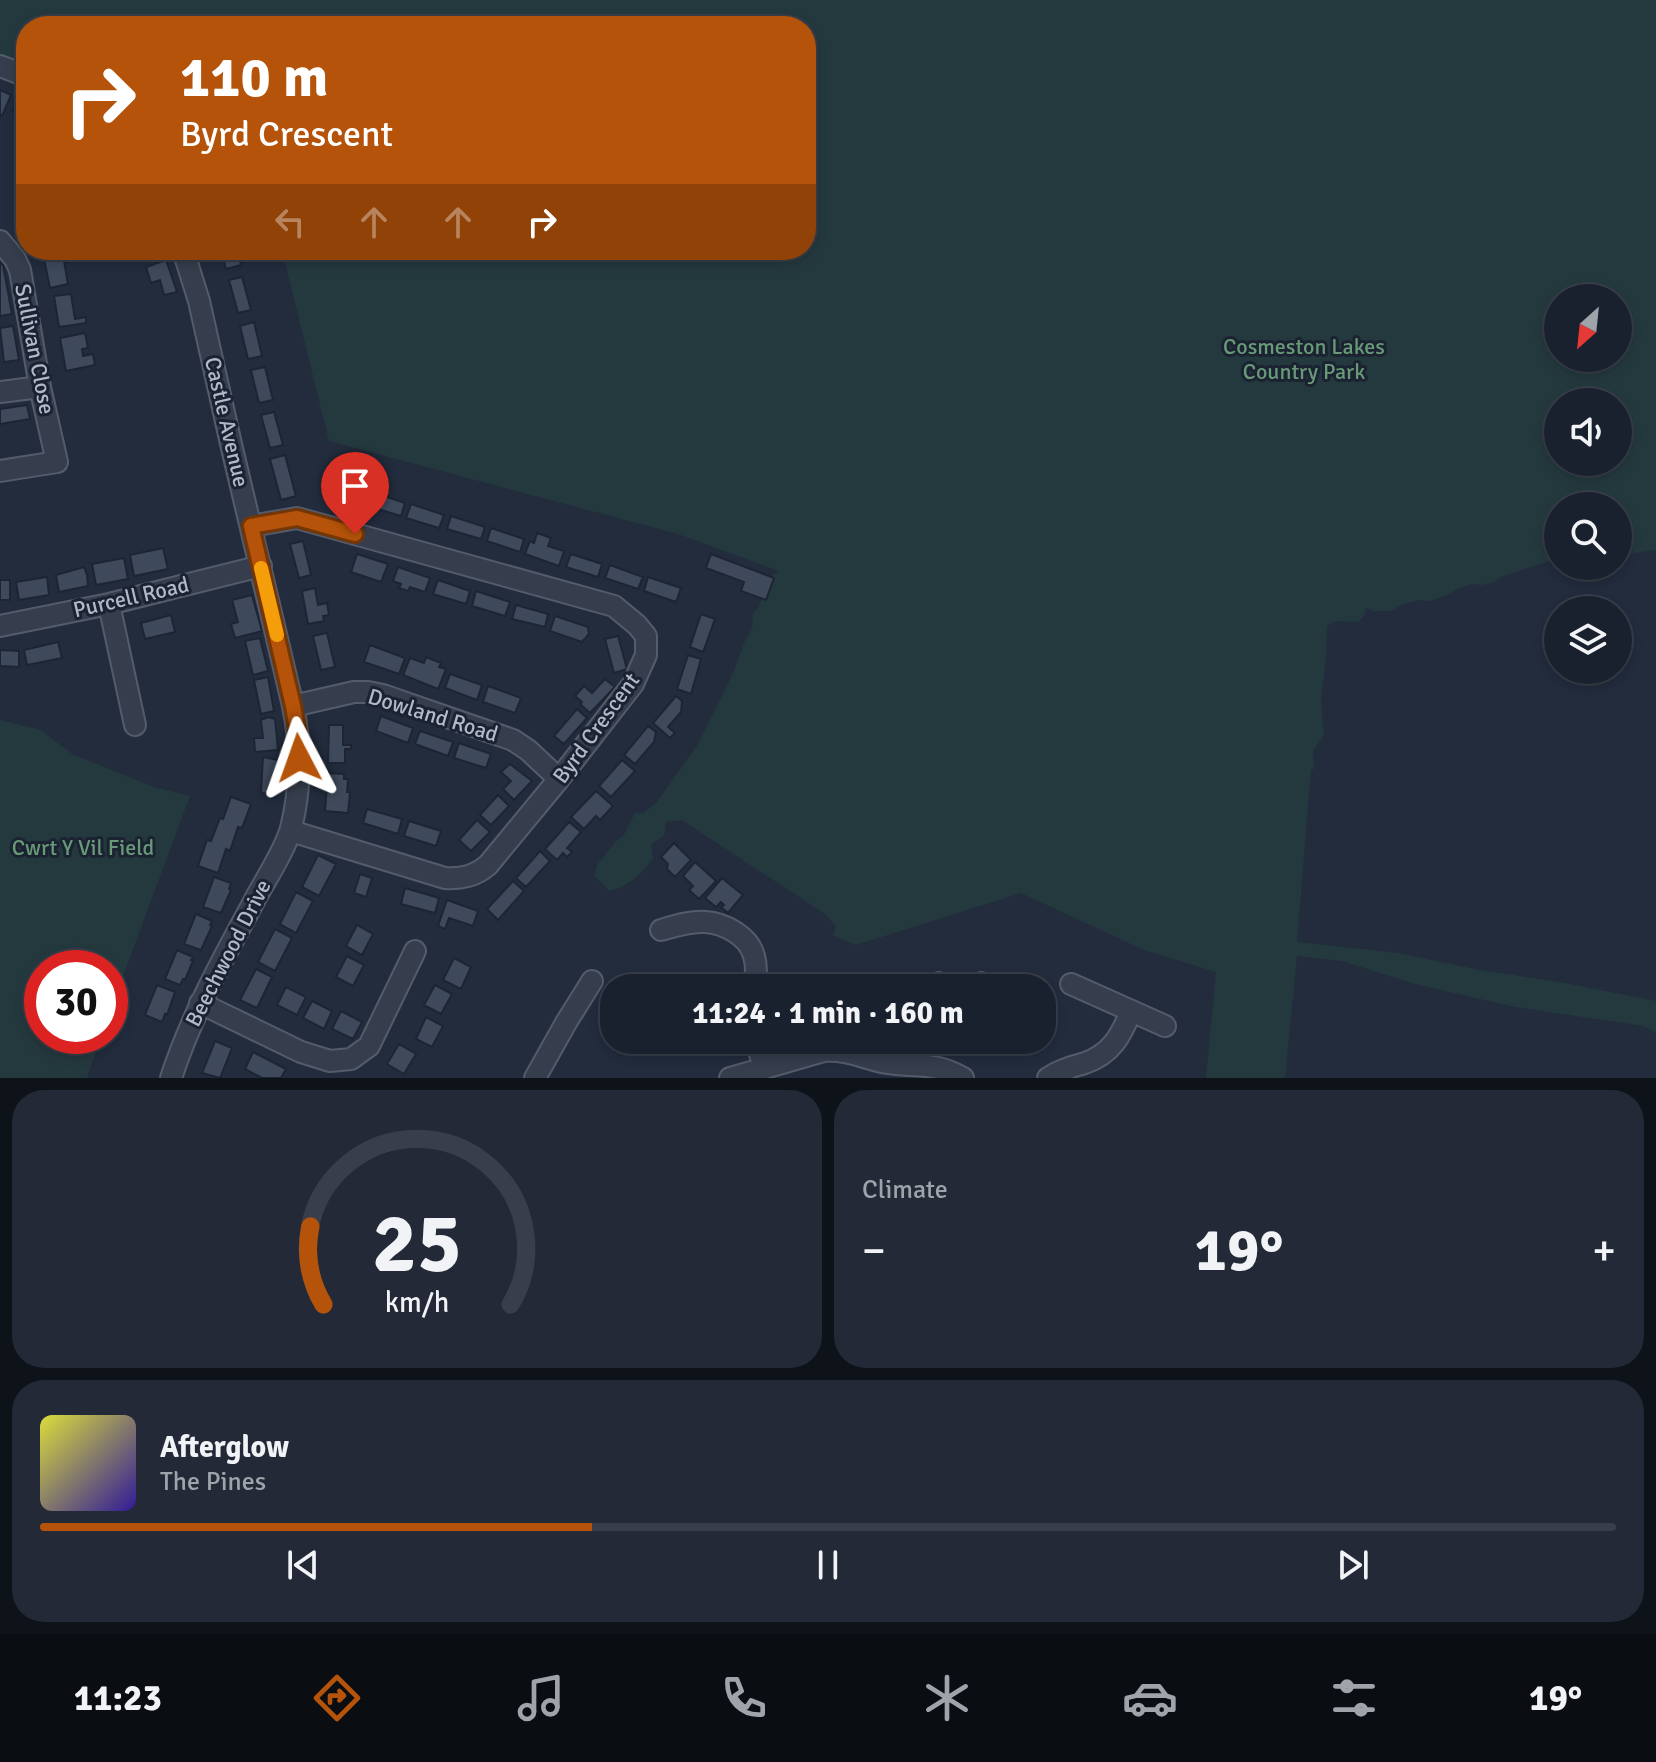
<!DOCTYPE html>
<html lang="en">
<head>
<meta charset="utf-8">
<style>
	body { margin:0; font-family:Signika,sans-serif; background:#232936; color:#f1f3f6; height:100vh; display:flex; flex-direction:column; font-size:30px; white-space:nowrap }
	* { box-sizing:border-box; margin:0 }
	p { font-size:26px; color:#9fa3aa }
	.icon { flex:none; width:44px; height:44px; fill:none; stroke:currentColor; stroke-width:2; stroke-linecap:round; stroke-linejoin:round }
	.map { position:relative; height:1078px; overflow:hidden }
	.side { display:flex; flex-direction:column; gap:12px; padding:12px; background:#0e1219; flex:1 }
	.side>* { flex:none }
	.banner { position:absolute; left:16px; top:16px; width:800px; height:244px; border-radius:32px; box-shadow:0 4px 12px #0003,0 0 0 2px #383e4a; background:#b45309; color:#fff; overflow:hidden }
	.needle { width:52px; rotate:207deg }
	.controls { position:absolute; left:1544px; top:284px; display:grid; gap:16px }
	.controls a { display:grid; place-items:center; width:88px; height:88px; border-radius:50%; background:#1a212e; box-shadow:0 4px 12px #0003,0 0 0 2px #383e4a; font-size:40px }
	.speed { position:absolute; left:24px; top:950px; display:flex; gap:16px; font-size:40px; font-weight:700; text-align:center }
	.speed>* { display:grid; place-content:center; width:104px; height:104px; border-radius:50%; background:#1a212e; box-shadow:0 4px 12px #0003,0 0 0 2px #383e4a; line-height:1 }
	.speed .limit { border:12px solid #d22; background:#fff; color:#111 }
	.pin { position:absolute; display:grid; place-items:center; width:68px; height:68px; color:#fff; margin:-82px -34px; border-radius:50% 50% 50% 0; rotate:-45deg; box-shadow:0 0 8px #0007 }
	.pin .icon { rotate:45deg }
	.me { position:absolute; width:88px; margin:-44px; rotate:356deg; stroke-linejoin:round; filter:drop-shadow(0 0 6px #0008) }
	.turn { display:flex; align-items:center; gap:28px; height:168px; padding:0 32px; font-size:36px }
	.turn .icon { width:104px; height:104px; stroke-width:2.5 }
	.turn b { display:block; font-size:56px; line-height:68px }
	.lanes { display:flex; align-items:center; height:76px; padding:0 32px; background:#0003; justify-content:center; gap:40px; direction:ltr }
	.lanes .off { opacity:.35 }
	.big { font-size:60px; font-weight:700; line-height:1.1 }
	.side .widget { flex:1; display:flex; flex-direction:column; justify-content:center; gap:12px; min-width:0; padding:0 28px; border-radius:32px; background:#232936 }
	.side .dial { align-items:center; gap:0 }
	.dial svg { height:208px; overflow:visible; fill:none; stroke:#383e4a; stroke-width:7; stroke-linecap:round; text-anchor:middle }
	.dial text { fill:#f1f3f6; stroke:none }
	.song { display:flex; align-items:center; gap:24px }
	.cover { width:96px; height:96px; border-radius:12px; background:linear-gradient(135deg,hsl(60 70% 55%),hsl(250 70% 35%)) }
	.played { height:8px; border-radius:4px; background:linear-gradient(90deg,#b45309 35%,#383e4a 35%) }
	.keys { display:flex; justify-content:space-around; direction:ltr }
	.heat { display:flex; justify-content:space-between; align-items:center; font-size:44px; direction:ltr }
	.side .tiles { flex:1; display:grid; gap:12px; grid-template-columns:1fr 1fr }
	.widget:last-child { grid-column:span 2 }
	.trip { position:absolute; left:600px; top:974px; width:456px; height:80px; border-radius:32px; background:#1a212e; box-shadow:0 4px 12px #0003,0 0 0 2px #383e4a; font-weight:700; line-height:80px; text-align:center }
	.tabs { display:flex; height:128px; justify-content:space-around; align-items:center; background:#0a0d12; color:#9fa3aa }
	.tabs .icon { width:56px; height:56px }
	.tabs .current { color:#b45309 }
	.tabs b { font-size:36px; color:#f1f3f6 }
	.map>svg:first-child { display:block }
</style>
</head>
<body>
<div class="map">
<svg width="1656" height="1078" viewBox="0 0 1656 1078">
	<rect width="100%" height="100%" fill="#222c3d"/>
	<path fill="#24393e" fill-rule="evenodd" d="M 0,0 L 1656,0 L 1656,550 L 1618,555 L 1618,506 L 1558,506 L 1558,560 L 1543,563 L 1500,577 L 1494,582 L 1482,585 L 1472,584 L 1454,590 L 1450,594 L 1430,601 L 1419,600 L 1404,604 L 1390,611 L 1374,611 L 1366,608 L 1364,616 L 1358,622 L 1336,621 L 1327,626 L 1326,658 L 1321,702 L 1324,735 L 1313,751 L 1314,769 L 1311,769 L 1297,942 L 1398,953 L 1480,970 L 1565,983 L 1656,1001 L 1656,1033 L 1644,1026 L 1515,1007 L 1415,984 L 1342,961 L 1297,956 L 1285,1078 L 1206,1078 L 1216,972 L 1144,950 L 1021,893 L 856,945 L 833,935 L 836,926 L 825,914 L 682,820 L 666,822 L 664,836 L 651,844 L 653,858 C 644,872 625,889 609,891 L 595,876 L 597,865 L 616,841 L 624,835 L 635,813 L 643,813 L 657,802 L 698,744 L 733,673 L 746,638 L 752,629 L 753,614 L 759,607 L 766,579 L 779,571 L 678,534 L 329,441 L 282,250 L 806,250 L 806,26 L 26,26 L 26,65 L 0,55 ZM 1558,298 L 1618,298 L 1618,358 L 1558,358 ZM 1558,402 L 1618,402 L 1618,462 L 1558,462 Z
		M 0,720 L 41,730 L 72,754 L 154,787 L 190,796 L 110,1011 L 110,968 L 42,968 L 42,1036 L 101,1036 L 87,1078 L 0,1078 Z"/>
	<path fill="#3e4a5c" stroke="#1d2534" stroke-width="2" d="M 0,90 L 11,95 L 2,116 L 0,115 Z
		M 19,98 L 26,102 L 26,118 L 13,112 Z
		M 221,250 L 238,250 L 241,265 L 226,269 Z
		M 63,255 L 68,284 L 50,288 L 44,259 Z
		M 166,260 L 177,292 L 164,295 L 160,280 L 151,283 L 146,267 Z
		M 0,263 L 3,265 L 12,314 L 0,316 Z
		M 242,277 L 251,310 L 238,313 L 229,280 Z
		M 71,294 L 75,319 L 86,317 L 86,323 L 59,327 L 54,296 Z
		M 254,322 L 262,356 L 248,359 L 240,326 Z
		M 13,326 L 19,360 L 4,362 L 0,328 Z
		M 85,333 L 88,348 L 82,349 L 83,356 L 93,354 L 95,365 L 66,371 L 60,338 Z
		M 265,367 L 273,400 L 259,403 L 251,370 Z
		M 27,405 L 30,419 L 0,424 L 0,409 Z
		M 274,412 L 283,445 L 270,448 L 261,415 Z
		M 285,455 L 296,496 L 281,500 L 270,459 Z
		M 333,478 L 367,490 L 361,504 L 328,492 Z
		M 372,492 L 405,503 L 401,516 L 368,506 Z
		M 411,504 L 444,515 L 439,528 L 406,518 Z
		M 451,516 L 485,527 L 481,539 L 447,529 Z
		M 491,528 L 524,539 L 520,552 L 487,541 Z
		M 537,533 L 551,538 L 548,546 L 564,551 L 559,566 L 525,554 L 530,541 L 534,543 Z
		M 303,541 L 311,575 L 299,578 L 290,544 Z
		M 163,548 L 168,569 L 134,576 L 130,555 Z
		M 357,554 L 388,564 L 381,582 L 351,572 Z
		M 571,554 L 602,564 L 598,577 L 566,567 Z
		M 711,554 L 774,578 L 766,600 L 741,591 L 744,582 L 706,568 Z
		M 124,558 L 128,579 L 96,585 L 92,564 Z
		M 610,565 L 643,577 L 638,589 L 605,578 Z
		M 84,567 L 87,575 L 88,586 L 59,592 L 56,575 Z
		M 398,567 L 430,578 L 425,592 L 410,587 L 408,591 L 399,588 L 401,584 L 393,581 Z
		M 47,577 L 49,595 L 19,600 L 16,582 Z
		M 648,577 L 681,588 L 676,602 L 644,591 Z
		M 0,580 L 10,580 L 10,600 L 0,600 Z
		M 438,580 L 470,591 L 466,604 L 433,594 Z
		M 315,588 L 318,605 L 327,603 L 329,615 L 323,616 L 324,621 L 308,624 L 302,591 Z
		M 476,591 L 510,602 L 505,616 L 472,606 Z
		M 252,595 L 262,631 L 235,638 L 231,624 L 238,622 L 232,600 Z
		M 516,605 L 548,614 L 545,627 L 512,619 Z
		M 701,614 L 715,619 L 703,652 L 690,647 Z
		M 171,615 L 175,632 L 145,639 L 141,623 Z
		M 555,616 L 588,627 L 589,634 L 582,642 L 550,631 Z
		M 327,633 L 335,667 L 321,670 L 313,636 Z
		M 618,636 L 627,669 L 614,673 L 605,639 Z
		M 260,638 L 268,671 L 253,675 L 245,641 Z
		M 58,642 L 62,658 L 27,665 L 24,650 Z
		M 370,645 L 405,658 L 399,674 L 364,662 Z
		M 0,650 L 19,651 L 19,667 L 0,666 Z
		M 688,655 L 701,659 L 691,694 L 677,689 Z
		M 426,657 L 441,663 L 439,667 L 446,669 L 438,689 L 403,675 L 410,658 L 424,663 Z
		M 450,674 L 482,685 L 477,700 L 445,688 Z
		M 268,677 L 274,711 L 261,714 L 254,680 Z
		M 605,679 L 615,687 L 590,713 L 580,704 L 582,702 L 575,696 L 584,686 L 592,693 Z
		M 488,686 L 521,698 L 515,713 L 483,702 Z
		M 676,696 L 682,701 L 681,712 L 668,727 L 675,733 L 670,738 L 653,723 Z
		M 577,709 L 587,718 L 564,744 L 554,736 Z
		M 381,716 L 413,728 L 408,743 L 376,731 Z
		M 268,717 L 275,719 L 278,750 L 255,752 L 254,738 L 263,738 L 261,720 Z
		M 329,725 L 343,725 L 343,745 L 351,745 L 351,749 L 345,749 L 345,763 L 328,763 Z
		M 648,726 L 656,732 L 654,742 L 635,764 L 624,755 Z
		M 420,731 L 453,742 L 448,756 L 415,744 Z
		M 459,743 L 491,754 L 486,768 L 454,758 Z
		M 263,757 L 278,760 L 277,794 L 261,793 Z
		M 622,760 L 635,771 L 611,797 L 599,786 Z
		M 510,764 L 532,781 L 514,800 L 503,789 L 511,781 L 501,772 Z
		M 328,773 L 344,774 L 344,779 L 348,779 L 347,792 L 350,792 L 348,813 L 325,811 Z
		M 596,791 L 613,806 L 600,820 L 596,816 L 584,829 L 571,817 Z
		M 498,795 L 509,806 L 491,825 L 480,815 Z
		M 231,797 L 251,804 L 242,828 L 238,827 L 230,851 L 226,849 L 218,873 L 198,866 L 207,840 L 211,841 L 220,818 L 223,819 Z
		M 367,809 L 402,819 L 398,834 L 363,823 Z
		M 477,820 L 490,832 L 471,851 L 459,840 Z
		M 409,821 L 441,831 L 436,846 L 404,836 Z
		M 569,822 L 581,832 L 567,848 L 572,852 L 567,857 L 563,853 L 557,860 L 545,849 Z
		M 674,843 L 691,860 L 675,877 L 667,869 L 668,864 L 661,857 Z
		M 540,851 L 550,861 L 526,887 L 516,878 Z
		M 318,855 L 336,864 L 319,896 L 302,887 Z
		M 695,862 L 716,881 L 699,899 L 689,890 L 693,886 L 683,876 Z
		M 360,874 L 372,878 L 366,897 L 354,893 Z
		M 214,877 L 231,883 L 229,889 L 231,890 L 221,913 L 203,907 Z
		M 722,878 L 743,895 L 728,913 L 721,907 L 724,905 L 721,902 L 716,907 L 705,898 Z
		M 513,881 L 524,891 L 498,920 L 487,909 Z
		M 405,888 L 439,898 L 435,913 L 401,904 Z
		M 296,892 L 313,901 L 296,933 L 280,924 Z
		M 447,900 L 478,911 L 473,926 L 449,918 L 445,929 L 438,926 Z
		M 196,914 L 212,921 L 210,925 L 212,926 L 201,950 L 184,944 Z
		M 357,925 L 373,934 L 362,955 L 346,946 Z
		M 275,929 L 292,938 L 275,971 L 258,962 Z
		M 177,950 L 193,957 L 191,960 L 193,961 L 185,980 L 183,979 L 180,985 L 165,979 Z
		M 347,956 L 364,965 L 353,986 L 336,977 Z
		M 454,958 L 471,967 L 461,989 L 443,980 Z
		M 256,969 L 272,977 L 257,1008 L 240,1000 Z
		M 157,985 L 175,992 L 167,1015 L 165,1014 L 162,1022 L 145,1015 Z
		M 435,985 L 452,994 L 441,1014 L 424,1005 Z
		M 286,987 L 306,997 L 297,1015 L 277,1005 Z
		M 312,1001 L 332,1011 L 324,1029 L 303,1018 Z
		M 341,1011 L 362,1022 L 353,1039 L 332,1029 Z
		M 426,1017 L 443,1026 L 432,1047 L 416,1039 Z
		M 215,1041 L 232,1048 L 220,1078 L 202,1073 Z
		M 399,1044 L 416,1054 L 404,1074 L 387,1064 Z
		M 253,1052 L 286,1069 L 281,1078 L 262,1078 L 245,1069 Z"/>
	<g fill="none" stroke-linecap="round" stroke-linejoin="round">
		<g stroke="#545c6b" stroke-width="24">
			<path id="minor" d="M 0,66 L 26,76
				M 0,241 L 15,259 L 20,270 L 40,387 L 57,462 L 0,471
				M 0,392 L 40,387
				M 251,526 L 297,518 L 614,606 L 637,625 L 646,636 L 646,655 L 633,684 L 559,779 L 488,865 C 475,876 462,879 445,878 L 291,831
				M 109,604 L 135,725
				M 0,626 L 109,604 L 261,566
				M 293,706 L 354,692 L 368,692 L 383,695 L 513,740 L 528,750 L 559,779
				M 661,930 C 675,926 690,921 705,922 C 724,923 749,936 754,956 C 757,966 756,978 754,988
				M 939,983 L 944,988
				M 1071,984 L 1165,1026
				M 976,988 L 981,983
				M 200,1003 L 301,1052 L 330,1061 L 351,1059 L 369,1046 L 415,951
				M 756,1040 L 764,1068
				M 918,1064 L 923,1040
				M 171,1078 C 191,1017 221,962 252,905 C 263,883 285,851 291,828 C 301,789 301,745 293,706 L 231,444 L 199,301 L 183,250
				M 535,1078 L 567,1021 L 592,981
				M 730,1078 L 824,1051 C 847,1049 865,1059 887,1063 C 918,1068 933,1061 963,1078
				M 1048,1078 C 1059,1070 1072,1067 1085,1063 C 1111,1054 1121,1036 1131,1011"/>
		</g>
		<use href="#minor" stroke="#363e4d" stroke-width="20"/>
	</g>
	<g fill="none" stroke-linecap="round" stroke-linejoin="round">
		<g stroke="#753606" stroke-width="20">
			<path id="route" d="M 299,758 L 298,734 L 293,706 L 251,526 L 297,518 L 355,534"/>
		</g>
		<use href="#route" stroke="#b45309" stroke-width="14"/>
		<path stroke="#f59e0b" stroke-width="14" d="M 261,568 L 277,635"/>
	</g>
	<g text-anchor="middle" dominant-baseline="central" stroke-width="6" stroke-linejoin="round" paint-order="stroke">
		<g font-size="22" fill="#689a77" stroke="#1b2332">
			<text x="1304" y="346">Cosmeston Lakes<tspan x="1304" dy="25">Country Park</tspan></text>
			<text x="83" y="847">Cwrt Y Vil Field</text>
		</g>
		<g font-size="22" fill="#b2b9c8" stroke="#1b2332">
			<text transform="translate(35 349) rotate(79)">Sullivan Close</text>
			<text transform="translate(227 422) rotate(77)">Castle Avenue</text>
			<text transform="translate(131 597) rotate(-13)">Purcell Road</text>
			<text transform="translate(433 715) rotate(17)">Dowland Road</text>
			<text transform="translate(596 728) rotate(-54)">Byrd Crescent</text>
			<text transform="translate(228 953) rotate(-63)">Beechwood Drive</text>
		</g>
	</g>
</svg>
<div class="controls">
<a><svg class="needle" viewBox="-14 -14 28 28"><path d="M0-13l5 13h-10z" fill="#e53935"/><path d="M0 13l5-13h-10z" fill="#9fa3aa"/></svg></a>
<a><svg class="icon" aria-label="sound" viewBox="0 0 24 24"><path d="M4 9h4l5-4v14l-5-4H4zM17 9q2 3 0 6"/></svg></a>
<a><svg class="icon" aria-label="search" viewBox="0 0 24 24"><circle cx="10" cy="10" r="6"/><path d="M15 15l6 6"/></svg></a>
<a><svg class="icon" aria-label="layers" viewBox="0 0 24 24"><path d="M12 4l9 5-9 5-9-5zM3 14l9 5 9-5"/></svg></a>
</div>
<div class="speed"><div class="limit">30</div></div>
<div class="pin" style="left:355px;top:534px;background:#d93025"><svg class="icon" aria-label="arrive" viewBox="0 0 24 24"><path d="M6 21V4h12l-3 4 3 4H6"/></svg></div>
<svg class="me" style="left:299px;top:758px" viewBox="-20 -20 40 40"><path d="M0-17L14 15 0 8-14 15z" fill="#b45309" stroke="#fff" stroke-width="4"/></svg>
<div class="trip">11:24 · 1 min · 160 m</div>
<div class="banner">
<div class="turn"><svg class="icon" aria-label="right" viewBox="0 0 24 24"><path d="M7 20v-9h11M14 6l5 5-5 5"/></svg><div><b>110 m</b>Byrd Crescent</div></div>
<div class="lanes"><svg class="icon off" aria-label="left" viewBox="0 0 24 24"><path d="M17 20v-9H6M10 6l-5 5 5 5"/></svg><svg class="icon off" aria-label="ahead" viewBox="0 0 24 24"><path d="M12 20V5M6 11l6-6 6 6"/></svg><svg class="icon off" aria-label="ahead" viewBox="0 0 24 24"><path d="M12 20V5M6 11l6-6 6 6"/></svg><svg class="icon" aria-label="right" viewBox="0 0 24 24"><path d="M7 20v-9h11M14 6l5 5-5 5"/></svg></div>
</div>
</div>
<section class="side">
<div class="tiles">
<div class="widget dial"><svg viewBox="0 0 100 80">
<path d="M14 69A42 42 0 1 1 86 69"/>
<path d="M14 69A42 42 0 0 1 9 39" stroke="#b45309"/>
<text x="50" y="56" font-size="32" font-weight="700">25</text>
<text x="50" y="72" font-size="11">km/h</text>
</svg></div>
<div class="widget"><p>Climate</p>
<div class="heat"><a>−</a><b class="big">19°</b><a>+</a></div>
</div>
<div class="widget">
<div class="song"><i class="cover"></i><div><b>Afterglow</b><p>The Pines</p></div></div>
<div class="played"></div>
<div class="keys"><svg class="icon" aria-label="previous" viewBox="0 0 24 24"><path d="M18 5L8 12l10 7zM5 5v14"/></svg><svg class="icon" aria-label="pause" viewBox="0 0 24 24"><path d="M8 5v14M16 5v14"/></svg><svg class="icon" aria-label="next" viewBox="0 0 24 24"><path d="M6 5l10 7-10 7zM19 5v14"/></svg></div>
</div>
</div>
</section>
<nav class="tabs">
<b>11:23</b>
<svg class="icon current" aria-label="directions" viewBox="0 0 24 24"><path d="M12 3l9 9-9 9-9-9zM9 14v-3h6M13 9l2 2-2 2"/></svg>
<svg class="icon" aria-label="music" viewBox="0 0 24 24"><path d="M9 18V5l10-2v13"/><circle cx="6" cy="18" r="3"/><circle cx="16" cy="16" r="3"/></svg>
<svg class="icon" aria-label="phone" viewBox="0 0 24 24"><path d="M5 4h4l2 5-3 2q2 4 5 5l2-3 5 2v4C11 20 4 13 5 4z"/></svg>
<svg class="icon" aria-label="climate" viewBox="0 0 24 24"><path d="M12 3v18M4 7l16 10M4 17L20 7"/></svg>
<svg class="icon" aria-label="car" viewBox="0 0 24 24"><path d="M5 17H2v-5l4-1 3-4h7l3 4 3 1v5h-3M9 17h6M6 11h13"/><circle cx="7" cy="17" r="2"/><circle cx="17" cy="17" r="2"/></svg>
<svg class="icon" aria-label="filters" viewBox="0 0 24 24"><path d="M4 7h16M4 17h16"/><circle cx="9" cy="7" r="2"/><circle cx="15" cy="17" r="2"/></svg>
<b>19°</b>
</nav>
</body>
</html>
